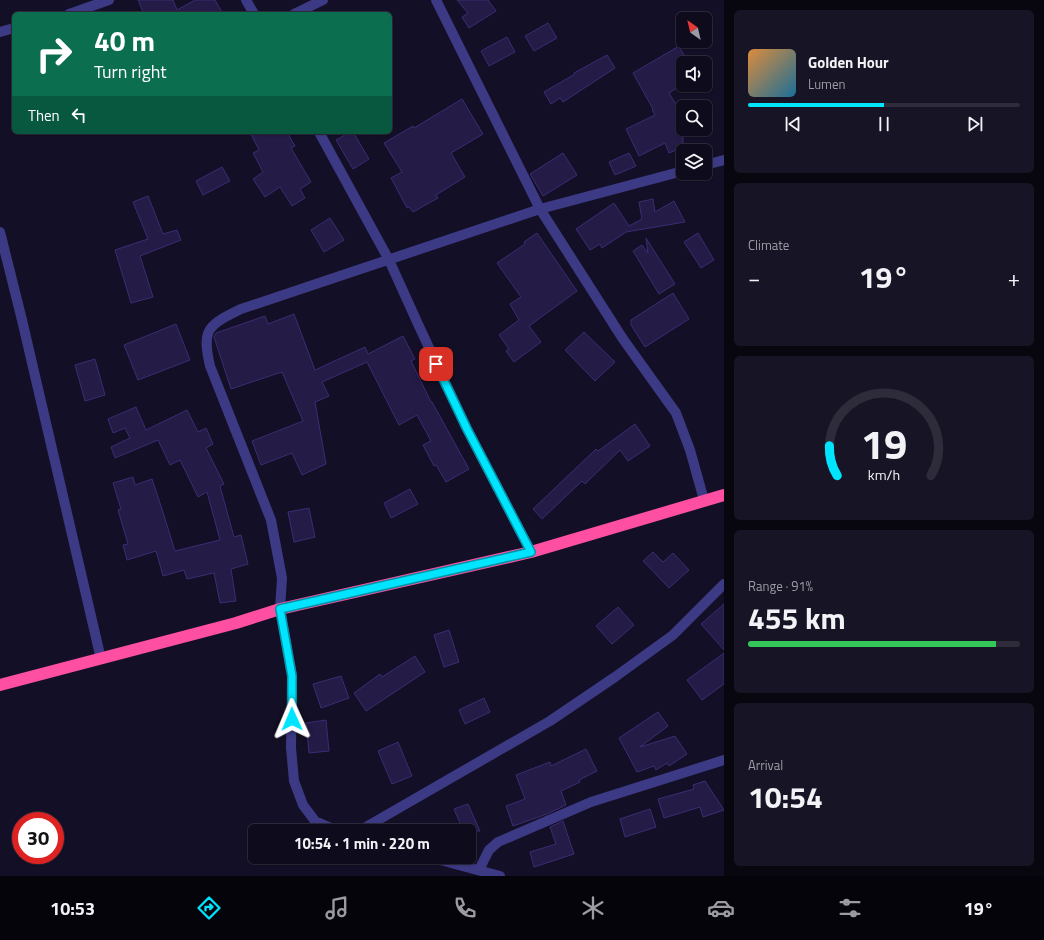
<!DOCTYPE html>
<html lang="en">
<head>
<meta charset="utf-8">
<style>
	body { margin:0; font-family:"Titillium Web",sans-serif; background:#171425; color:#f1f3f6; height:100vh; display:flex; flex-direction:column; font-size:15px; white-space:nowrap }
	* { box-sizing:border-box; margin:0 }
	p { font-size:13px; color:#9b9ba3 }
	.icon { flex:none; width:22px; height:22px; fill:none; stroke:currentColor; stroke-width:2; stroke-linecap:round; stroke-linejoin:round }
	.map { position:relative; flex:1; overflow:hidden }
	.sheet { display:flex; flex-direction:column; gap:10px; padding:10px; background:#08060f; width:320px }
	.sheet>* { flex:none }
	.hud { position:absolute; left:12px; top:12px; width:380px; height:122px; border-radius:6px; box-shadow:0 1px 3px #0004,0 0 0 1px #2e2b3b; background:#0b6e4f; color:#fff; overflow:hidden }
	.needle { width:26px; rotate:326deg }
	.fabs { position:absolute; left:676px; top:12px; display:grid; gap:8px }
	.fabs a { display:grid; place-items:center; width:36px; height:36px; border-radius:6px; background:#0e0b1c; box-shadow:0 1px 3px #0004,0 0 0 1px #2e2b3b; font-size:20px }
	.speed { position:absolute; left:12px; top:812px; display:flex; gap:8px; font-size:20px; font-weight:700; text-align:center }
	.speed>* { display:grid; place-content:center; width:52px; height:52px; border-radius:50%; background:#0e0b1c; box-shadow:0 1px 3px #0004,0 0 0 1px #2e2b3b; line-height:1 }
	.speed .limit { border:6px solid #d22; background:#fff; color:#111 }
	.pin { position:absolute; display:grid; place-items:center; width:34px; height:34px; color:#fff; margin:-17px; border-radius:8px; box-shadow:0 2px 6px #0006 }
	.me { position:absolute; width:44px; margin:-22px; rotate:359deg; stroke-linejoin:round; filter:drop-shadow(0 0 3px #0008) }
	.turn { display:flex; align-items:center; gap:14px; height:84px; padding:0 16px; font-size:18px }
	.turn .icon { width:52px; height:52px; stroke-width:2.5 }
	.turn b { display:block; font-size:28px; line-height:34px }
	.then { display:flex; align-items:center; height:38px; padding:0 16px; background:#0003; gap:8px; font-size:15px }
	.big { font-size:30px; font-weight:700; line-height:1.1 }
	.sheet .widget { flex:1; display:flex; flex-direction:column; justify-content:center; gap:6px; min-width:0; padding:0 14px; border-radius:6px; background:#171425 }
	.sheet .dial { align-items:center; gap:0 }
	.dial svg { height:104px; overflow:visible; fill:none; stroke:#2e2b3b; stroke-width:7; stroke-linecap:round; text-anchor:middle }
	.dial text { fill:#f1f3f6; stroke:none }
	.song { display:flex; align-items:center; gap:12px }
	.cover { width:48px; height:48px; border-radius:6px; background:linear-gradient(135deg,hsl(30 70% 55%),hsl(200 70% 35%)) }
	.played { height:4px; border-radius:2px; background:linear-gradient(90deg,#00e5ff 50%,#2e2b3b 50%) }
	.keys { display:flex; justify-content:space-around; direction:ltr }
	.heat { display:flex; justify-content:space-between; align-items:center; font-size:22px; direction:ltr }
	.charge { height:6px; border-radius:3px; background:linear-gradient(90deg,#34c759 91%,#2e2b3b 0) }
	.trip { position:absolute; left:248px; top:824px; width:228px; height:40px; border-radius:6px; background:#0e0b1c; box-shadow:0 1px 3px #0004,0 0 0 1px #2e2b3b; font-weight:700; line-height:40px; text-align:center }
	.tabs { display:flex; height:64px; justify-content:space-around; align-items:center; background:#06040b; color:#9b9ba3 }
	.tabs .icon { width:28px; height:28px }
	.tabs .current { color:#00e5ff }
	.tabs b { font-size:18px; color:#f1f3f6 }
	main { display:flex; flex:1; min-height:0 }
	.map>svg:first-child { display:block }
</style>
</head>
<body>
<main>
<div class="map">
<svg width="724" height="876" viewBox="0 0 724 876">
	<rect width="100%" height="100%" fill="#130f26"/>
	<path fill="#241b47" stroke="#3b2d73" d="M 138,0 L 173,0 L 177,10 L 195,0 L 215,0 L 223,14 L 144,14 Z
		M 457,0 L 488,0 L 496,11 L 469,28 L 462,17 L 468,13 Z
		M 548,23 L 557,38 L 534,51 L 525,36 Z
		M 507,37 L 515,52 L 489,66 L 481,51 Z
		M 679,46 L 688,63 L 683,63 L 683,84 L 669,93 L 683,116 L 683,147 L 669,153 L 665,143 L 639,156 L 626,129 L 655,115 L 652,110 L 653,109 L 633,73 Z
		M 607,55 L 615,68 L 563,102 L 560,98 L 551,104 L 544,92 L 575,74 L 574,73 Z
		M 462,99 L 483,134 L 451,153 L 465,177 L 436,195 L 438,198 L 413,212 L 409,207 L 407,208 L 391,178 L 402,172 L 384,143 L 413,126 L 414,128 Z
		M 250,132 L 287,132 L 295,146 L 291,148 L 311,182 L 300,189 L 305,198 L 292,206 L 280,187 L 265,197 L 253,179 L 263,172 L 253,153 L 259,150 Z
		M 350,132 L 353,132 L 369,159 L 353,169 L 336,140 Z
		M 563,153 L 577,175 L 543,196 L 530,174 Z
		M 629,153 L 636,166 L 615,175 L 609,162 Z
		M 222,167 L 230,181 L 203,195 L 196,181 Z
		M 148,196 L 163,234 L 177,230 L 181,240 L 140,256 L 153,297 L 131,303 L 115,250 L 148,239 L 133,202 Z
		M 653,199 L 655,212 L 674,201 L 685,222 L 626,232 L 602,248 L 600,244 L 590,250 L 576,229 L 614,203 L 629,226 L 642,219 L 639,202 Z
		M 330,218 L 344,240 L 324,252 L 311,230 Z
		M 537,233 L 577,291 L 529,326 L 541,342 L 514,362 L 506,351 L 509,349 L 499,335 L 519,320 L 510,304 L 521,297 L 497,263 L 525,244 L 524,242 Z
		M 698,233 L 714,260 L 701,268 L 684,242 Z
		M 646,238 L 675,284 L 659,294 L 633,251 L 642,245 L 648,253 Z
		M 673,293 L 689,319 L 645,347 L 631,325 L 631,320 Z
		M 294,314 L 315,370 L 365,347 L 368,354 L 403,336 L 415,359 L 411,361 L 431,402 L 432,402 L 469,469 L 446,482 L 436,465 L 434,466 L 423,445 L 431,441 L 417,415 L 399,425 L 367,362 L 322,382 L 329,396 L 315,402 L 326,464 L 302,475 L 292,453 L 261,465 L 252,441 L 303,421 L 282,372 L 231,389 L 214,337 L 216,333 L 265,316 L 268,324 Z
		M 176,324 L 190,360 L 138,380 L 124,345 Z
		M 584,332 L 615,362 L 595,381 L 565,350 Z
		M 95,359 L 105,395 L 85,401 L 75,365 Z
		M 136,407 L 146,430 L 187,410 L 198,432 L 206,428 L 213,444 L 206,448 L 224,484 L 220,486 L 234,537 L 241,535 L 248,564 L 231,569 L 236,601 L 220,603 L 214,573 L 187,579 L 184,570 L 163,576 L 156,551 L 127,560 L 123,545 L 128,544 L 118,510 L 121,509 L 113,483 L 133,477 L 135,485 L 152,479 L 161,506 L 175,551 L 220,540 L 207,492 L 198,497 L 180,460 L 170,465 L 158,440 L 115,458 L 111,447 L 130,438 L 125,428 L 113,433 L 108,419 Z
		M 635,424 L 650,446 L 628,461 L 620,450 L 585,484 L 582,481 L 542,519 L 533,509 L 596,449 L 598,451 Z
		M 410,489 L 418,504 L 391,518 L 384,503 Z
		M 309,508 L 315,537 L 294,542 L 288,512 Z
		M 653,552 L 663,562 L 673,553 L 689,570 L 669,588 L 643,561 Z
		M 724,604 L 724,650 L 701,624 Z
		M 618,607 L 634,625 L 612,644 L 596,626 Z
		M 449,630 L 459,662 L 444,667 L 434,635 Z
		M 724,653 L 724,684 L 702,700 L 687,680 Z
		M 415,656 L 425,672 L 366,711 L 354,693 L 380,674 L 382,677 Z
		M 341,676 L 349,698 L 321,708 L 313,684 Z
		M 484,698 L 490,712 L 465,724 L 459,710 Z
		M 658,712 L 668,726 L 640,747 L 675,736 L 687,754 L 669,766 L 667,763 L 656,770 L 654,766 L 637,772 L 619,738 Z
		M 326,720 L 329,751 L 309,753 L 306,723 Z
		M 398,742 L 412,776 L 392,784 L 378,751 Z
		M 586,749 L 597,771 L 579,780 L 580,782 L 561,791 L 566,805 L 547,814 L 513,826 L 506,806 L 525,799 L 516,775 L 550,762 L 551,766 Z
		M 705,781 L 724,810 L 703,817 L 700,807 L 664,818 L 658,799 L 694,789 L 693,785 Z
		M 468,804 L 480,831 L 464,831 L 460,823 L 454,809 Z
		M 650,809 L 656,827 L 625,837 L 620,819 Z
		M 563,821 L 574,854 L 534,867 L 530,852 L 556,844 L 550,827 Z"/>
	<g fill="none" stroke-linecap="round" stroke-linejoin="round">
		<path stroke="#3d3a85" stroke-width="10" d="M 246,0 L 254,14
			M 436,0 L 540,209 L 623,339 L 676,413 L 690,450 L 704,500
			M 69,14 L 109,0
			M 294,14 L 323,0
			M 0,32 L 14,28
			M 319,132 L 389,260 L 418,324 L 467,429 L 531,552
			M 705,165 L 724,160
			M 0,232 L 22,320 L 101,659
			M 338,831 L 315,821 L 303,805 L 294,781 L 291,748 L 292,676 L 280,609 L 282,578 L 271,520 L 210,366 C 201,328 209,325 241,309 L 540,209 L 683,171
			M 359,831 L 550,721 L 615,677 L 673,635 L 724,584
			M 429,857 L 500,876
			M 479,870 L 489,850 L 498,842 L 591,802 L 724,760"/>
		<path stroke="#ff4fa3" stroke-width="12" d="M 0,685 L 236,623 L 280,609 L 531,552 L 724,495"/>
	</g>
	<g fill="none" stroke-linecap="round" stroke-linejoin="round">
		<g stroke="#0095a6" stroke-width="10">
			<path id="route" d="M 292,719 L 292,676 L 280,609 L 531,552 L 467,429 L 436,364"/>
		</g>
		<use href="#route" stroke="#00e5ff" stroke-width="7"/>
	</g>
</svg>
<div class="fabs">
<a><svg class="needle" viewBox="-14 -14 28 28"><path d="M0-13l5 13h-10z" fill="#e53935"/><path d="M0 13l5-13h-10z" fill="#9b9ba3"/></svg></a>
<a><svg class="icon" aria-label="sound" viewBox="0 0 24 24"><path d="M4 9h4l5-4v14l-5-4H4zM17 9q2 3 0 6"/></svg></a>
<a><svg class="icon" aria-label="search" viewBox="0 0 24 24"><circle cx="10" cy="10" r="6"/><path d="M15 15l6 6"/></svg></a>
<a><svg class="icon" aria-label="layers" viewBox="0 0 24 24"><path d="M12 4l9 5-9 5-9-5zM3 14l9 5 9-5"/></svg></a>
</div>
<div class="speed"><div class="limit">30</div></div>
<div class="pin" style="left:436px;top:364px;background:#d93025"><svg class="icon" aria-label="arrive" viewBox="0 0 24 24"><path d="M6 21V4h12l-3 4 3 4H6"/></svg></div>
<svg class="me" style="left:292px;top:719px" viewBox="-20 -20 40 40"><path d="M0-17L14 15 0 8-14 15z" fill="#00e5ff" stroke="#fff" stroke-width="4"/></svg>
<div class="trip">10:54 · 1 min · 220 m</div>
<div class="hud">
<div class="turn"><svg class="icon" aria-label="right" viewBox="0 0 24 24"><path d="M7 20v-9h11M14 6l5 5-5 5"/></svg><div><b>40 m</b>Turn right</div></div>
<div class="then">Then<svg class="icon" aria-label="left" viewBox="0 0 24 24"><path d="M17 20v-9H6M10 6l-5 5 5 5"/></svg></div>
</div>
</div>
<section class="sheet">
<div class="widget">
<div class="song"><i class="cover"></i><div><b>Golden Hour</b><p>Lumen</p></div></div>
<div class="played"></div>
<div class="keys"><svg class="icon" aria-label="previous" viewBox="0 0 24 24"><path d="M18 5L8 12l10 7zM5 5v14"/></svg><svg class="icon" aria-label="pause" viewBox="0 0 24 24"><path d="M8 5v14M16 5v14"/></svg><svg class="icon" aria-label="next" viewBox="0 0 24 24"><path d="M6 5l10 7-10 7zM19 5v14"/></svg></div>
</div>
<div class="widget"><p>Climate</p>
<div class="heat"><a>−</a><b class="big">19°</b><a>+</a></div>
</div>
<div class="widget dial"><svg viewBox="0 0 100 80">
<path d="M14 69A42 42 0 1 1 86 69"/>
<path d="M14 69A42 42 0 0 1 8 46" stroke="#00e5ff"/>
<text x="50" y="56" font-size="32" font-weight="700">19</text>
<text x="50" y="72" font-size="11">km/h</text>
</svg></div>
<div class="widget"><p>Range · 91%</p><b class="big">455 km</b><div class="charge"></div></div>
<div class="widget"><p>Arrival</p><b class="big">10:54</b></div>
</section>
</main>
<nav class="tabs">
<b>10:53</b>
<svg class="icon current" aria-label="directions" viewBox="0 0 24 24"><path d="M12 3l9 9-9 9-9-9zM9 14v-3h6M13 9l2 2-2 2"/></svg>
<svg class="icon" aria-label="music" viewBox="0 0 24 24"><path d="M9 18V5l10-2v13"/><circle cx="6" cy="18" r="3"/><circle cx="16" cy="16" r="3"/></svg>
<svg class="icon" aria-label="phone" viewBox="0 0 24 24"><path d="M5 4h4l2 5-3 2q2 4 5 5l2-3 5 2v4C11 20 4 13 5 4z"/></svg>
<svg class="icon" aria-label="climate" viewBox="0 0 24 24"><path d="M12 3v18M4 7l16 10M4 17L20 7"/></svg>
<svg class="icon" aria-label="car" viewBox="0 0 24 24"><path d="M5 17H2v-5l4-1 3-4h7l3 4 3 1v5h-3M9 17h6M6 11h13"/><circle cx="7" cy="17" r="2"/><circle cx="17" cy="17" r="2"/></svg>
<svg class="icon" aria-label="filters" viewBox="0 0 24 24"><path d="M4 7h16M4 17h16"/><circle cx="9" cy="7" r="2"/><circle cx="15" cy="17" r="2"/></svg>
<b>19°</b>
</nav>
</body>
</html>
